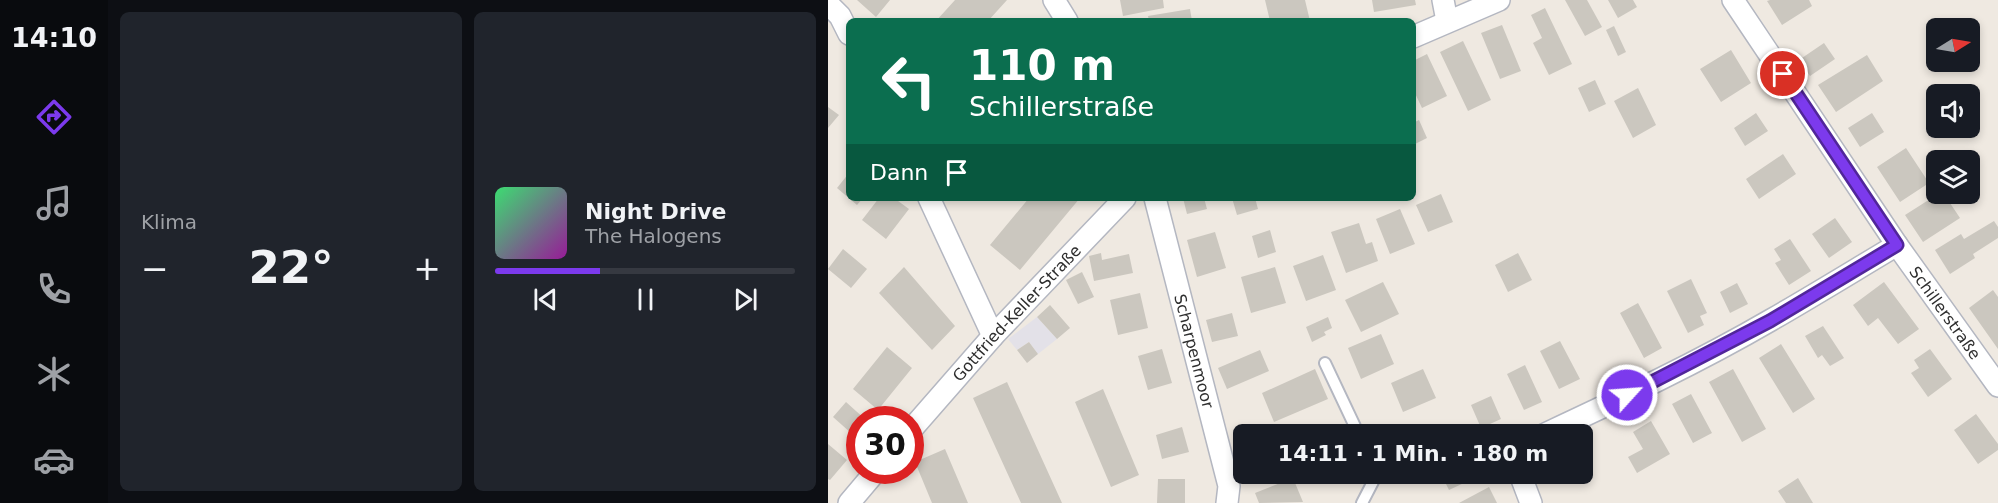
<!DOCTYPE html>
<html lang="de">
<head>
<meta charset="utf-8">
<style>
	body { margin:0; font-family:"DejaVu Sans",sans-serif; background:#20242c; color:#f1f3f6; height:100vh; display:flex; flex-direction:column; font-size:22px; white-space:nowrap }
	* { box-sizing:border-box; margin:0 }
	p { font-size:20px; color:#9ea1a6 }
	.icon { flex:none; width:33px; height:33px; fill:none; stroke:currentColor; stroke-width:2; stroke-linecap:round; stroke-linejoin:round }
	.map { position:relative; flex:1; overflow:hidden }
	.drawer { display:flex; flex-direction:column; gap:12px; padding:12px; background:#0d0f14; width:720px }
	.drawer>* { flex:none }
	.guide { position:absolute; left:18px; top:18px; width:570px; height:183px; border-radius:9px; box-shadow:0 3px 9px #0003; background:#0b6e4f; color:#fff; overflow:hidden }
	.needle { width:39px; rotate:79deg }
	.fabs { position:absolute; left:1098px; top:18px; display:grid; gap:12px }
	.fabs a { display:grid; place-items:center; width:54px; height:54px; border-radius:9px; background:#171b24; box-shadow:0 3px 9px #0003; font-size:30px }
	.speed { position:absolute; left:18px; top:406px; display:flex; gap:12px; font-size:30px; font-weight:700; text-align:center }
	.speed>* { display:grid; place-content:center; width:78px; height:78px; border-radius:50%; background:#171b24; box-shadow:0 3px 9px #0003; line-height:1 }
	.speed .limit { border:9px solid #d22; background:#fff; color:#111 }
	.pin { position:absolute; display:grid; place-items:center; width:51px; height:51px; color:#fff; margin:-26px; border:3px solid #fff; border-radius:50%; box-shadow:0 2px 6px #0007 }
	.me { position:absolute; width:66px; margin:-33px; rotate:64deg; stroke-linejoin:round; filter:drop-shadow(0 0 4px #0008) }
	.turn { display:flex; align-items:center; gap:21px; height:126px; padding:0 24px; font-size:27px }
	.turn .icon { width:78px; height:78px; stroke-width:2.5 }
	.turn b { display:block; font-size:42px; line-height:51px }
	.then { display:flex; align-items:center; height:57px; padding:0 24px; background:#0003; gap:12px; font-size:22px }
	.big { font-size:45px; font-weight:800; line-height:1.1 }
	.drawer .widget { flex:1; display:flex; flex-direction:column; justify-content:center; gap:9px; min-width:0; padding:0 21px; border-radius:9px; background:#20242c }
	.song { display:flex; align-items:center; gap:18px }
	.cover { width:72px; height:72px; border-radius:9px; background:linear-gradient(135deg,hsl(140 70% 55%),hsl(300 70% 35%)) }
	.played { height:6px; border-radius:3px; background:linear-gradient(90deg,#7c3aed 35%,#363941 35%) }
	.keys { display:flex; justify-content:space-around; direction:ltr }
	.heat { display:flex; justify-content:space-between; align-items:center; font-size:33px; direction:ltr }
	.drawer .tiles { flex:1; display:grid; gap:12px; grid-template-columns:repeat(2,1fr) }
	.trip { position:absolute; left:405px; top:424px; width:360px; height:60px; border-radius:9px; background:#171b24; box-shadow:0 3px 9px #0003; font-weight:800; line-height:60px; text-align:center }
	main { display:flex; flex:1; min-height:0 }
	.tab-bar { display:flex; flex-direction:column; width:108px; justify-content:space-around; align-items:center; background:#090b0e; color:#9ea1a6 }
	.tab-bar .icon { width:42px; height:42px }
	.tab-bar .active { color:#7c3aed }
	.tab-bar b { font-size:27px; color:#f1f3f6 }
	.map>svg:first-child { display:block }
</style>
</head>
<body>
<main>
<nav class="tab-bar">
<b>14:10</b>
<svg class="icon active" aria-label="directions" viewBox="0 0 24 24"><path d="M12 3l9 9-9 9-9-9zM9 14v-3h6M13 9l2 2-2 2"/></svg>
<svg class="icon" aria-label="music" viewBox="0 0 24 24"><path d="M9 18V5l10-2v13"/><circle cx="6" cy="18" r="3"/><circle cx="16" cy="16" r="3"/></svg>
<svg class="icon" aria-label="phone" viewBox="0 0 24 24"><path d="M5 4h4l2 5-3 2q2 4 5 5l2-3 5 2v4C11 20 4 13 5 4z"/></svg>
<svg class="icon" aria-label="climate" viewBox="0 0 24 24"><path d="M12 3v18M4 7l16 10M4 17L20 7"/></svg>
<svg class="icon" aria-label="car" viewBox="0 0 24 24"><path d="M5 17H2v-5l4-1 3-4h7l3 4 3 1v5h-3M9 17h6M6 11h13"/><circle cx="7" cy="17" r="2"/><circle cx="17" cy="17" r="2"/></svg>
</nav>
<section class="drawer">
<div class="tiles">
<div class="widget"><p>Klima</p>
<div class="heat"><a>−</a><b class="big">22°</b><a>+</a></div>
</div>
<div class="widget">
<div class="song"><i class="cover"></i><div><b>Night Drive</b><p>The Halogens</p></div></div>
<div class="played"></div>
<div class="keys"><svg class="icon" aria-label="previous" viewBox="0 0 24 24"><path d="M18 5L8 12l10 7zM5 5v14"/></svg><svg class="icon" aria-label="pause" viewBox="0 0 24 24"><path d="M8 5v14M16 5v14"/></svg><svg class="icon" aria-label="next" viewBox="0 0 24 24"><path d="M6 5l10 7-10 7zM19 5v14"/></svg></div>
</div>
</div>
</section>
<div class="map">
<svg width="1170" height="503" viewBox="0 0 1170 503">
	<rect width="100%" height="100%" fill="#efe9e1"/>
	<path fill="#e3e1e8" d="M 209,317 L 229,339 L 210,354 L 201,342 L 189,350 L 180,339 Z"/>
	<path fill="#cbc7bf" d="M 29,0 L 62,0 L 48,17 Z
		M 127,0 L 179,0 L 160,21 L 108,21 Z
		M 292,0 L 335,0 L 336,8 L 295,16 Z
		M 437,0 L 477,0 L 482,21 L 442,21 Z
		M 544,0 L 587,0 L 588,5 L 546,12 Z
		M 737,0 L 759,0 L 774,27 L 757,36 Z
		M 780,0 L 805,0 L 809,7 L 790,18 Z
		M 942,0 L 981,0 L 984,6 L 954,25 L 939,1 Z
		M 717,8 L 744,64 L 721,75 L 705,43 L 714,38 L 703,15 Z
		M 362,9 L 364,21 L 321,21 L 320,16 Z
		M 674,25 L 693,71 L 672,79 L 653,33 Z
		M 786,26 L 798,52 L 790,56 L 778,30 Z
		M 635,41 L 663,100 L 640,111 L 612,52 Z
		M 996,43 L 1007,59 L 982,76 L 971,60 Z
		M 903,50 L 923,83 L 893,102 L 872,69 Z
		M 599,54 L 619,96 L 594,108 L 585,89 L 585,61 Z
		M 1039,55 L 1055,81 L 1008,112 L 990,85 Z
		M 767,80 L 778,104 L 761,112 L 750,88 Z
		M 810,88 L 828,125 L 805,138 L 786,101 Z
		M 0,107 L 11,115 L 0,128 Z
		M 928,113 L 940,131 L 917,146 L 906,128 Z
		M 1044,113 L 1056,132 L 1032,147 L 1020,128 Z
		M 591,120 L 599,138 L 585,145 L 585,123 Z
		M 1078,148 L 1101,183 L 1072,202 L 1049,167 Z
		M 955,154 L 968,174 L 931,199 L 918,179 Z
		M 21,173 L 21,198 L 35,198 L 29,205 L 9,188 Z
		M 613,194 L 625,222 L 600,232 L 588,205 Z
		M 1110,194 L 1116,194 L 1132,218 L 1095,242 L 1077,215 Z
		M 51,198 L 66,198 L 81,209 L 58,239 L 34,220 Z
		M 201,198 L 252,198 L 192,270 L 162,245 Z
		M 355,198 L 376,198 L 379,209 L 359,214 Z
		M 404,198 L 427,198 L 430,209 L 409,215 Z
		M 572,209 L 587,244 L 562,254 L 548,219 Z
		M 1007,218 L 1024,242 L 1001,258 L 984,234 Z
		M 1166,221 L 1170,227 L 1170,238 L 1145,254 L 1147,258 L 1122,274 L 1107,250 L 1133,234 L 1136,239 Z
		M 531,223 L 538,244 L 544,242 L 550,261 L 518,273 L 503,232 Z
		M 442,230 L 448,252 L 430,258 L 424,236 Z
		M 387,232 L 398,268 L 369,277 L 359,240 Z
		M 962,239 L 983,271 L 961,285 L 947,263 L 953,260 L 946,249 Z
		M 15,249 L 39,269 L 23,288 L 0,269 Z
		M 273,253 L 274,260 L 301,254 L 305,273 L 266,281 L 261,256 Z
		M 690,253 L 704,280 L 680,292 L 667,265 Z
		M 495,255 L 508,290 L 478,301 L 465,266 Z
		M 76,267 L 127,326 L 104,350 L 51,293 Z
		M 447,267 L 458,303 L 423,313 L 413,277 Z
		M 254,272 L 266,297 L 250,304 L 238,280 Z
		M 863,279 L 879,313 L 872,316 L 876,325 L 860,333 L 839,291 Z
		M 555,282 L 571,314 L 533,332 L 517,300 Z
		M 1056,282 L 1091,329 L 1070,344 L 1050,318 L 1040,326 L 1025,305 Z
		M 909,283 L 920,304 L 902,313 L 892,292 Z
		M 1165,290 L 1170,297 L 1170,349 L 1141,308 Z
		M 312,293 L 320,328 L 290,335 L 282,300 Z
		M 810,303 L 834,348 L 816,358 L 792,313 Z
		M 222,305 L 242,328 L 229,339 L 209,317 Z
		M 404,313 L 410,336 L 384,342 L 378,320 Z
		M 500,317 L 504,328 L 496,332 L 498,335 L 484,342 L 478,327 Z
		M 995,326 L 1016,358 L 1002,366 L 994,355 L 990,358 L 977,336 Z
		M 553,334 L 566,364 L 533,379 L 520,348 Z
		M 732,341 L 752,379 L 731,389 L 712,351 Z
		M 201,342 L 210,354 L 199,363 L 189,350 Z
		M 953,344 L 987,399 L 965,413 L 931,358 Z
		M 59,347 L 84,368 L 50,410 L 25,389 Z
		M 334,349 L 344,383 L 320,390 L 310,356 Z
		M 1102,349 L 1124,379 L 1100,397 L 1083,373 L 1091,368 L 1086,360 Z
		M 432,350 L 441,371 L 399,389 L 390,368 Z
		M 697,365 L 714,402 L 696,410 L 679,374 Z
		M 487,369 L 500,399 L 446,422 L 434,393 Z
		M 595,369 L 608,398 L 575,412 L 563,383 Z
		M 905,369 L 938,429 L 914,442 L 881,382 Z
		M 179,382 L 234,503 L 193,503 L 145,398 Z
		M 275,389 L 311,475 L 283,487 L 247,402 Z
		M 863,394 L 884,433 L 865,443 L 844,404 Z
		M 663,396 L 673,419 L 653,428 L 643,405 Z
		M 18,402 L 38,420 L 32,420 L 32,441 L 5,417 Z
		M 1148,414 L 1170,444 L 1170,450 L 1150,464 L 1126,430 Z
		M 823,421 L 842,454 L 809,473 L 800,457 L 815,449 L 805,432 Z
		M 588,424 L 592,435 L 562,435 Z
		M 354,427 L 361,452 L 334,459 L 328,435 Z
		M 0,444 L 19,460 L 2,480 L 0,479 Z
		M 117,449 L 140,503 L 104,503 L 87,462 Z
		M 613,474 L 655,474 L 621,490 Z
		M 465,478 L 475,502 L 431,503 L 427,493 Z
		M 970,478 L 985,503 L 958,503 L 950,491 Z
		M 330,479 L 357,479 L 357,503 L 329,503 Z
		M 661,487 L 669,503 L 631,503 Z"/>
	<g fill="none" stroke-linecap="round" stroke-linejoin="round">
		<g stroke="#b4b7c1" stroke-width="14">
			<path id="lane" d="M 497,363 L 531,435
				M 534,503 L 549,474"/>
		</g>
		<g stroke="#b4b7c1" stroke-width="24">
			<g id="street">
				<path d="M 226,0 L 239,21"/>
				<path d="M 615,0 L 619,21"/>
				<path id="s1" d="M 905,0 L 1069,245 L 1170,386"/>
				<path d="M 0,4 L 12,16 L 21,34"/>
				<path d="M 585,37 L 671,0"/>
				<path d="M 101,198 L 165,336"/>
				<path id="s2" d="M 327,198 L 401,486 L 399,503"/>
				<path id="s3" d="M 82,431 L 165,336 L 297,198"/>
				<path d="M 715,435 C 792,399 869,363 943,320 C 985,296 1027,270 1069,245"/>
				<path d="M 692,474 L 703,503"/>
				<path d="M 21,503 L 48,471"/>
			</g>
		</g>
		<use href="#lane" stroke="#fff" stroke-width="10"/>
		<use href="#street" stroke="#fff" stroke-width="21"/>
	</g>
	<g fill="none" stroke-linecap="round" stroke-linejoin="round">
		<g stroke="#51269a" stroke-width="15">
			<path id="route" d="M 799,395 L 942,321 L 1069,245 L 955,74"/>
		</g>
		<use href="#route" stroke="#7c3aed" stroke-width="10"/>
	</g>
	<g text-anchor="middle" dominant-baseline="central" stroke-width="5" stroke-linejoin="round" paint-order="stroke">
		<g font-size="16" fill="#2e2e2e" stroke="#fff">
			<text stroke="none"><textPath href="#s1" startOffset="378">Schillerstraße</textPath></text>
			<text stroke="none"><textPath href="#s3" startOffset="159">Gottfried-Keller-Straße</textPath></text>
			<text stroke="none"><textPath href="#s2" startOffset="158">Scharpenmoor</textPath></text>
		</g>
	</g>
</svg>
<div class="fabs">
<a><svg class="needle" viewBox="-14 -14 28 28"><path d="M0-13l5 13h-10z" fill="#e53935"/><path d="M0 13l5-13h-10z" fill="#9ea1a6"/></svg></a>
<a><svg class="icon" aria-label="sound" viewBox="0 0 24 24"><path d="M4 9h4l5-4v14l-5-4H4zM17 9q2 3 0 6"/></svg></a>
<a><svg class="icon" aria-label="layers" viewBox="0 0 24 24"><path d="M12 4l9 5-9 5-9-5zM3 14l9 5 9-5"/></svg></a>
</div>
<div class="speed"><div class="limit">30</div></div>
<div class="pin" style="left:955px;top:74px;background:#d93025"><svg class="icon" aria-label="arrive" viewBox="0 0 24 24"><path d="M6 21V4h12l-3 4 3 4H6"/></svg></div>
<svg class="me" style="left:799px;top:395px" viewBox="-20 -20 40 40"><circle r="17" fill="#7c3aed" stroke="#fff" stroke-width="3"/><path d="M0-11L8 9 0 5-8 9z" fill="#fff"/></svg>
<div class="trip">14:11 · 1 Min. · 180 m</div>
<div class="guide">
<div class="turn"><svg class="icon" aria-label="left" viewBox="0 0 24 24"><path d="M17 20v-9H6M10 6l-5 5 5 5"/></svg><div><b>110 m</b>Schillerstraße</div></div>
<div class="then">Dann<svg class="icon" aria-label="arrive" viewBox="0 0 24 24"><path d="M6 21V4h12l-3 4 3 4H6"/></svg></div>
</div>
</div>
</main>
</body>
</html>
